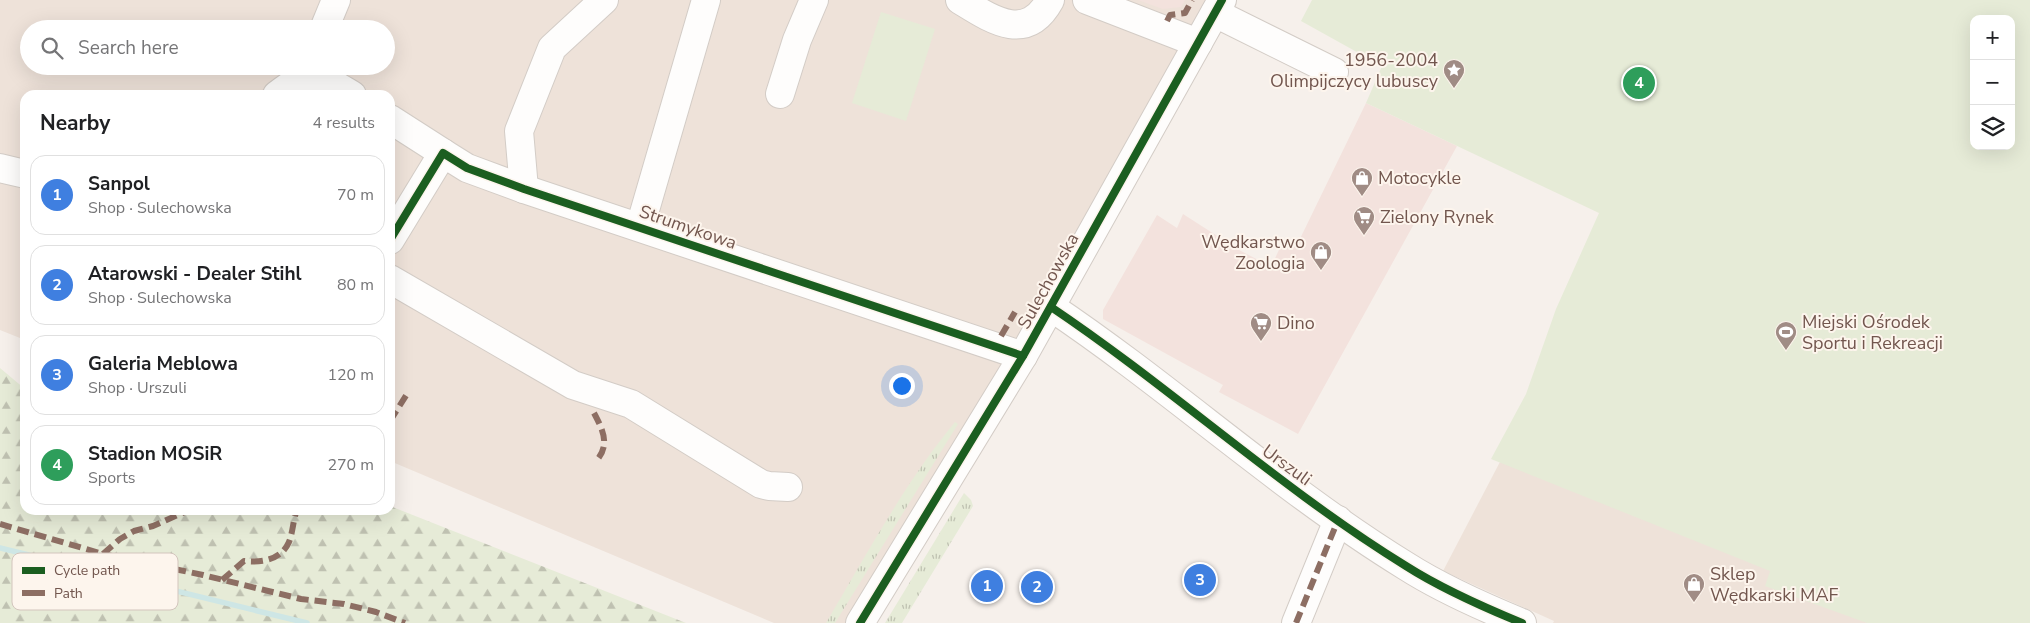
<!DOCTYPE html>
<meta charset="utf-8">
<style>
:root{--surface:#fff;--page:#f2f2f2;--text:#202124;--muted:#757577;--line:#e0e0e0;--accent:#a08c85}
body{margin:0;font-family:"Nunito Sans",sans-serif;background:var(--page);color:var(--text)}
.controls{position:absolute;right:15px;top:15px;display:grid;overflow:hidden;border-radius:10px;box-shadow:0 5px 20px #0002}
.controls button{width:45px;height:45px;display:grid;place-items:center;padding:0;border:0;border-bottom:1px solid var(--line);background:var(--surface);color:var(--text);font:25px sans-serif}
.you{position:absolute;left:901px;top:385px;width:18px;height:18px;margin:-12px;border:4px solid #fff;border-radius:50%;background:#1a73e8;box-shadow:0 0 0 8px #1a73e833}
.badge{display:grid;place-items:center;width:32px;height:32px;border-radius:50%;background:var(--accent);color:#fff;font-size:16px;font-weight:700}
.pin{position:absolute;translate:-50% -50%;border:2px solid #fff;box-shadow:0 1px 5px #0006}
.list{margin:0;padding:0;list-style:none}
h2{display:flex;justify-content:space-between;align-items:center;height:65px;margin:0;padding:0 20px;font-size:21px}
h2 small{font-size:16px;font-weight:400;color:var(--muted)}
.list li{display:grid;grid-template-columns:32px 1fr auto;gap:15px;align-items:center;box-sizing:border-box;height:80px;margin:0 10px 10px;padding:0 10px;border:1px solid var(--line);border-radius:15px}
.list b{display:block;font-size:19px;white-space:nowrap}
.list p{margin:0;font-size:16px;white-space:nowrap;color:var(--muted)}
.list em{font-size:16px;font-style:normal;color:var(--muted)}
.icon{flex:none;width:28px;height:28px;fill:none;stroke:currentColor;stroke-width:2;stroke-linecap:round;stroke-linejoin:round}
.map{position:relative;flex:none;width:2030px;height:623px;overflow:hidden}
.search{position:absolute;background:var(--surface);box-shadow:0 5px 20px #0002;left:20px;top:20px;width:375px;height:55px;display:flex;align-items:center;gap:12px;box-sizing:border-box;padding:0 18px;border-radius:28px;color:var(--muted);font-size:19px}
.panel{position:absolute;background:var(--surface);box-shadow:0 5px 20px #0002;left:20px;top:90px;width:375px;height:425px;border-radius:15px}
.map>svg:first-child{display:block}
.residential{fill:#eee2d9;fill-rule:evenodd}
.commercial{fill:#f3e2dd}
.grass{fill:url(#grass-tufts)}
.forest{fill:url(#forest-firs)}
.pitch{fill:#e6ebd7;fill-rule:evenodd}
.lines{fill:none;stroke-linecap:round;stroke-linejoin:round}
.stream{stroke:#cee6e5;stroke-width:5.5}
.minor-casing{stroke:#d3ccc6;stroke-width:30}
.minor{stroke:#fefdfc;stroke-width:28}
.quiet{stroke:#8d6e63;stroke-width:6;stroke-dasharray:12 6;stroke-linecap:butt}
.cycleway-casing{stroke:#fdf5ed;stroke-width:11}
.cycleway{stroke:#1b5e20;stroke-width:8}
.labels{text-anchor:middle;stroke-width:4;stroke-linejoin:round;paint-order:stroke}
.poi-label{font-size:18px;fill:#72564e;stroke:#fdf5ed;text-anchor:start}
.street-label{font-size:18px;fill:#72564e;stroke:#fdf5ed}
.key{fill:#fdf5ed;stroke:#d3c5bd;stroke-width:1}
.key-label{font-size:14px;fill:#72564e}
</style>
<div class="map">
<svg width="2030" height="623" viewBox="0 0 2030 623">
<defs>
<pattern id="grass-tufts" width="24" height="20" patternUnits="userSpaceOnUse" patternTransform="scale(1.25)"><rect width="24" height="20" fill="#e6ebd7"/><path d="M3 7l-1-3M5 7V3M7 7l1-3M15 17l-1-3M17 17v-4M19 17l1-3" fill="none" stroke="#bfc1b1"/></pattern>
<pattern id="forest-firs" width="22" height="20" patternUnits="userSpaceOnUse" patternTransform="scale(1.25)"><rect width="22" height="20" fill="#e6ebd7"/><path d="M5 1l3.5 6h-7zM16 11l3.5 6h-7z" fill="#bfc1b1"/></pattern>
</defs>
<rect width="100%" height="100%" fill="#f6f0eb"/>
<g class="residential">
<path d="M0 0H1219L861 623H774L390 461V95H25V340L0 330ZM29 29H386V66H29Z"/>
<polygon points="1502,458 1933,623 1553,623 1554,621 1443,571"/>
</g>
<g class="commercial">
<polygon points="1138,0 1185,0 1181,7 1163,9"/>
<polygon points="1366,103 1457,146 1298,434 1219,392 1223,385 1103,319 1103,310 1157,215 1177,228 1183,214 1239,250 1266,264 1272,265 1283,241 1296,247"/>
</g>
<g class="grass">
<path d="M955 422 958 424 835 623H826C865 557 906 481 955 422Z"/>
<polygon points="964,493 971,500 973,506 902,623 885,623"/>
</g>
<polygon class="forest" points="0,368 25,389 25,510 390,510 390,506 686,623 0,623"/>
<g class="pitch">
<path d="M1312 0H2030V623H1867L1765 586 1770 571 1491 459 1526 394 1556 309 1599 213 1366 103 1382 66 1301 21ZM1974 19H2011V146H1974Z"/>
<polygon points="881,12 935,29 906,121 852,103"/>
</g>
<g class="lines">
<polyline class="stream" points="0,548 307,623"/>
<g class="minor-casing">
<g id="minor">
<path d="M960 0C991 19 1026 44 1050 0"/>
<polyline points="1087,0 1198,43"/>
<polyline points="1215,13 1334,72"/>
<polyline points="324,29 336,0"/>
<polyline points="780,94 797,40 814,0"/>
<path d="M277 95C312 68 316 74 352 95"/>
<polyline points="390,119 443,153"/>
<polyline points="0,168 25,174"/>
<polyline points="524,189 519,131 552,48 604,0"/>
<polyline points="640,227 706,0"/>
<polyline points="390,240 443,153 467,168 524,189 1023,356"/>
<polyline points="390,279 573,385 631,404 761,484 769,486 788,487"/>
<path d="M1051 307C1173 389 1281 489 1406 566 1442 589 1483 607 1522 623"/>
<polyline points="860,623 1023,356 1222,0"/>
<polyline points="1296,623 1338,520"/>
</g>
</g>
<use href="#minor" class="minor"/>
<g class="quiet">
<polyline points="1167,21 1170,15 1185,13 1192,0"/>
<polyline points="1001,336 1015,312"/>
<path d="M594 413C603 430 611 446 595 462"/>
<polyline points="390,421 407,394"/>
<polyline points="0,524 103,554 203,575 301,599 344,604 376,612 405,623"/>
<polyline points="103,554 120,539 134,531 153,526 189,510"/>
<path d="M222 580 244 561C262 563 281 560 289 542 293 532 293 520 297 510"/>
<polyline points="1296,623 1338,520"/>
</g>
<g class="cycleway-casing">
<g id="cycleway">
<polyline points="390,240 443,153 467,168 524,189 1023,356"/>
<path d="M1051 307C1173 389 1281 489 1406 566 1442 589 1483 607 1522 623"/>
<polyline points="860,623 1023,356 1222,0"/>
</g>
</g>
<use href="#cycleway" class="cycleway"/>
</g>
<defs>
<g id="sight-pin" transform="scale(1.125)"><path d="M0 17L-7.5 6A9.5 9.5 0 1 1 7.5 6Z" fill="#a08c85" stroke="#fdf5ed"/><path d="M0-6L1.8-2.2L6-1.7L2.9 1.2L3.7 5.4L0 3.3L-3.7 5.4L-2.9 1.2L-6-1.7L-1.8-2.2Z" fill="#fff"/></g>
<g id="shop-pin" transform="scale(1.125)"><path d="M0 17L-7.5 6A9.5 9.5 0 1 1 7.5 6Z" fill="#a08c85" stroke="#fdf5ed"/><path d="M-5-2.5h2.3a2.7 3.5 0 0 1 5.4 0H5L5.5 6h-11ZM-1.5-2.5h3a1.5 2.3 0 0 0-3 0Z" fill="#fff"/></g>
<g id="supermarket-pin" transform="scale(1.125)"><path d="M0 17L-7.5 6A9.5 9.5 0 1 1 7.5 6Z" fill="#a08c85" stroke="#fdf5ed"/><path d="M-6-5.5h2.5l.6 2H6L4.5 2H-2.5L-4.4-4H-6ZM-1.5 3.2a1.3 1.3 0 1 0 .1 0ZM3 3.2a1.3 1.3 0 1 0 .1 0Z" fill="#fff"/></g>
<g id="stadium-pin" transform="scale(1.125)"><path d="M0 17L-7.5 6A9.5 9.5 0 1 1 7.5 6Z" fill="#a08c85" stroke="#fdf5ed"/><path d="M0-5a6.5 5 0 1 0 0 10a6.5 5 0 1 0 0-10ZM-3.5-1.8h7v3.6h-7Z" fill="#fff"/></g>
</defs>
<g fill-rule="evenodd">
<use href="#sight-pin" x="1454" y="70"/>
<use href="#shop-pin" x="1362" y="178"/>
<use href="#supermarket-pin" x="1364" y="217"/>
<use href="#shop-pin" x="1321" y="252"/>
<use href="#supermarket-pin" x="1261" y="323"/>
<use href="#stadium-pin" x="1786" y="332"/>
<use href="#shop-pin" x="1694" y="584"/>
</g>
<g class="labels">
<g class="poi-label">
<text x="1438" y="66" text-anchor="end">1956-2004<tspan x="1438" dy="21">Olimpijczycy lubuscy</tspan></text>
<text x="1378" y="184">Motocykle</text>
<text x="1380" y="223">Zielony Rynek</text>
<text x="1305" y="248" text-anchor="end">Wędkarstwo<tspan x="1305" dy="21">Zoologia</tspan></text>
<text x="1802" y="328">Miejski Ośrodek<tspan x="1802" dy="21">Sportu i Rekreacji</tspan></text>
<text x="1277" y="329">Dino</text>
<text x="1710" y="580">Sklep<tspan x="1710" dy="21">Wędkarski MAF</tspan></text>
</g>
<g class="street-label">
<text transform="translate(688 227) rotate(19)" y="6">Strumykowa</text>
<text transform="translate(1048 281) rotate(-61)" y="6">Sulechowska</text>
<text transform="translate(1287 465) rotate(36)" y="6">Urszuli</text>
</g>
</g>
<rect x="12" y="553" width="166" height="57" rx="8" class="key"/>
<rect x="22" y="567" width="23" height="7" fill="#1b5e20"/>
<rect x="22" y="590" width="23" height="6" fill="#8d6e63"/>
<g class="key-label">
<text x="54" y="575">Cycle path</text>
<text x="54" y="598">Path</text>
</g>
</svg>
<div class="controls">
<button>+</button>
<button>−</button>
<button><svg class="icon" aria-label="layers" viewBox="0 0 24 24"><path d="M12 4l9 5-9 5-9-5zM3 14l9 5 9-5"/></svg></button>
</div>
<div class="you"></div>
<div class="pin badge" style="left:987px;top:586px;background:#3f7fe0">1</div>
<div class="pin badge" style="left:1037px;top:587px;background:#3f7fe0">2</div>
<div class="pin badge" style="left:1200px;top:580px;background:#3f7fe0">3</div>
<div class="pin badge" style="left:1639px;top:83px;background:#2e9e5b">4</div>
<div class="search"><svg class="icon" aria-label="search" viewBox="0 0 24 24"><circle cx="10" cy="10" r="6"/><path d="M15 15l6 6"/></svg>Search here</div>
<section class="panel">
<h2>Nearby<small>4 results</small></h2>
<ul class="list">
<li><span class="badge" style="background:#3f7fe0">1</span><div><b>Sanpol</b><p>Shop · Sulechowska</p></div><em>70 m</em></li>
<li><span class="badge" style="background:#3f7fe0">2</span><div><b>Atarowski - Dealer Stihl</b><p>Shop · Sulechowska</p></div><em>80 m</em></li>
<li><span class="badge" style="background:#3f7fe0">3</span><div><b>Galeria Meblowa</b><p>Shop · Urszuli</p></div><em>120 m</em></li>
<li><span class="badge" style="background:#2e9e5b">4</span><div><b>Stadion MOSiR</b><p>Sports</p></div><em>270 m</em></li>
</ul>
</section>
</div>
